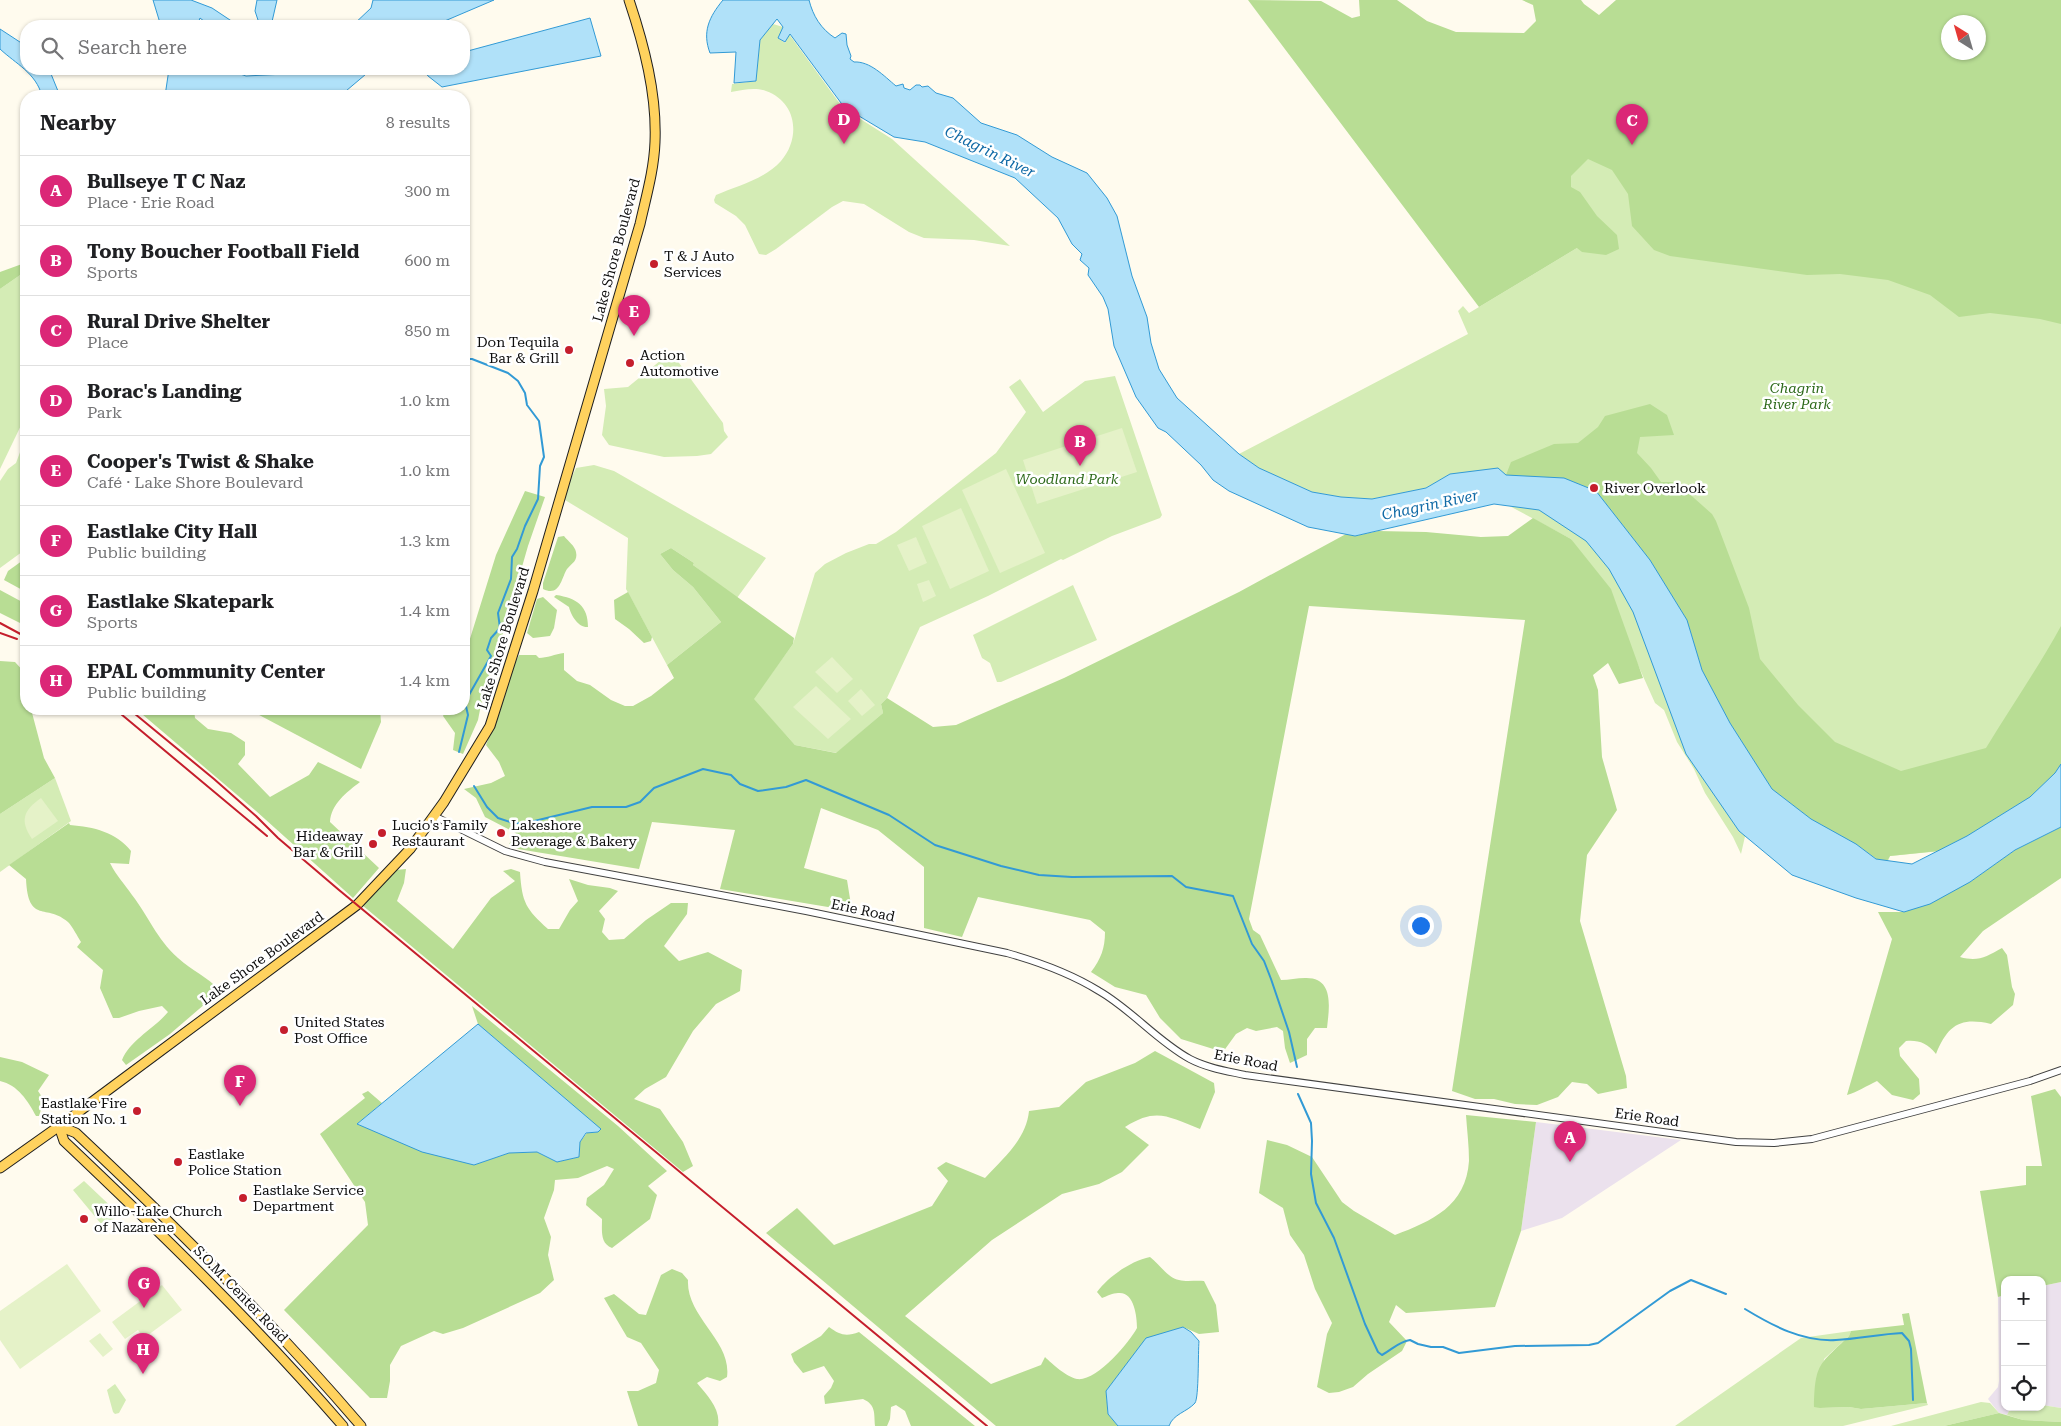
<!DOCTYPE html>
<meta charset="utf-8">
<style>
:root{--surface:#fff;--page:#f2f2f2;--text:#202124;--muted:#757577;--line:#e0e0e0;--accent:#db2777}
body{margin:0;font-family:"Roboto Serif",serif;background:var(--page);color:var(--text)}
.controls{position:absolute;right:15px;bottom:15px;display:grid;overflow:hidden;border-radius:10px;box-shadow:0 1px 4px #0004}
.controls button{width:45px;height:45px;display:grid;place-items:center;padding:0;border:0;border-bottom:1px solid var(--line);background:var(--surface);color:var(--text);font:25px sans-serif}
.compass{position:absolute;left:1941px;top:15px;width:45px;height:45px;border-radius:50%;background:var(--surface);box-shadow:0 1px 4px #0004;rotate:323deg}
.you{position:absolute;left:1420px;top:925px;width:18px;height:18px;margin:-12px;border:4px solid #fff;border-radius:50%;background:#1a73e8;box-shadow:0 0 0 8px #1a73e833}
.badge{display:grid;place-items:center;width:32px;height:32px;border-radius:50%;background:var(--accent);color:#fff;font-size:16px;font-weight:700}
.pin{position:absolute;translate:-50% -41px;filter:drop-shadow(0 1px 2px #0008)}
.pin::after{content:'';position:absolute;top:26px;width:18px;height:15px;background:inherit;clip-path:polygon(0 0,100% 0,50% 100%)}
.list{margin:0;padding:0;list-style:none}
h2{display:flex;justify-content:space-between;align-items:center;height:65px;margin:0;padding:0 20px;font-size:21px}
h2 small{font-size:16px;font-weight:400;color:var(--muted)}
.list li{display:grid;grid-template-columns:32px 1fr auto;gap:15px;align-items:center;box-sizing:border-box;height:70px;padding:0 20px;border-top:1px solid var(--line)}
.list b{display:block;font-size:19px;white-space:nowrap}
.list p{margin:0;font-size:16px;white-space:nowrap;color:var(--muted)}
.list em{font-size:16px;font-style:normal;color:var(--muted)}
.icon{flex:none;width:28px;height:28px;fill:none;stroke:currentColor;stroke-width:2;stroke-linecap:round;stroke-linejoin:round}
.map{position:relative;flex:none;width:2061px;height:1426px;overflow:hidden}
.search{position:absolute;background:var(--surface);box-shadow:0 1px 4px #0004;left:20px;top:20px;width:450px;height:55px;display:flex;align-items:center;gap:12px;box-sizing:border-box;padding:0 18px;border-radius:20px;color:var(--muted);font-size:19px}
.panel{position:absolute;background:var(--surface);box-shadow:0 1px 4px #0004;left:20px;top:90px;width:450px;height:625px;border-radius:20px}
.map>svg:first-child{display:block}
.industrial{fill:#ebe1ed}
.green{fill:#d4ecb5;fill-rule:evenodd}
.forest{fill:#b8dd94;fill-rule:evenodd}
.pitch{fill:#e5f2c8}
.water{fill:#b0e1f9;stroke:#329ad5}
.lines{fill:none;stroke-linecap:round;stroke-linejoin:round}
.stream{stroke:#329ad5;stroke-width:2}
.minor-casing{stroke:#414141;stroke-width:8}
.major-casing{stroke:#1f1f1f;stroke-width:11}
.minor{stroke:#fff;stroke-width:6}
.major{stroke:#ffd25e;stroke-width:9}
.rail{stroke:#c51e2c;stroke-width:2}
.poi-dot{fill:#c51e2c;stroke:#fff;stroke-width:2}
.labels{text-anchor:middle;stroke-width:5;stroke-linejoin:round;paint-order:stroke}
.street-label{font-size:14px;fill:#0e0e0e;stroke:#fff}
.poi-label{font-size:14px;fill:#0e0e0e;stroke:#fff;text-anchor:start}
.park-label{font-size:14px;font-style:italic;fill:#2d691a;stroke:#fff}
.water-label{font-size:15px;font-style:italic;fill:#106aa6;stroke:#fff}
</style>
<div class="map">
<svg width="2061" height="1426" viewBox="0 0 2061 1426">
<rect width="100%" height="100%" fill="#fffbee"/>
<g class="industrial">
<polygon points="1536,1122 1681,1140 1562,1218 1521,1231"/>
<polygon points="2061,1282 2061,1408 2042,1405 2042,1286"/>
<polygon points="2005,1295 2005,1407 2011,1407 2007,1415 1999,1413 1988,1399 1998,1387 1999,1381 1998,1297"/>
</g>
<g class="green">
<path d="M2061 0V807L1982 847 1890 856 1877 888 1749 819 1741 854 1733 837 1705 793 1694 769 1677 742 1664 710 1655 703 1638 665 1571 539 1450 474 1426 488 1372 499 1341 497 1312 492 1259 468 1239 454 1468 334 1458 311 1463 306 1469 313 1577 248 1477 111ZM1948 22H1978V52H1948Z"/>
<path d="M773 24 783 27 778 38 785 43 789 34 843 108 892 139 1010 246 974 240 924 238 909 232 864 204 843 201 832 207 776 249 766 255 759 254 745 225 736 216 715 203 714 200 716 195C737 186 765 179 781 161 801 138 797 102 766 91 755 87 743 90 731 92L732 84 756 81 760 40Z"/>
<polygon points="26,271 26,415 0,469 0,289"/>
<polygon points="671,352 723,423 724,431 728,437 711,454 697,456 664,457 609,445 602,435 606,406 604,389 628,387"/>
<polygon points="1115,376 1162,515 1160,518 1112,536 1063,560 1061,559 988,596 920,627 887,698 881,704 883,713 837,753 795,745 753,699 793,644 815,573 825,564 846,553 869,544 876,544 896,532 996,453 1026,412 1009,387 1020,379 1043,412 1085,381"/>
<polygon points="26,436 26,549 0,568 0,481 8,469 16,463"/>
<polygon points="594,465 614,471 766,558 737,598 693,565 694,563 671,548 660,554 673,570 693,587 721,622 667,665 626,589 628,538 565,500 570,481 576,468"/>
<polygon points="1073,585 1097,640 1001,682 997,682 990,663 982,658 973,635"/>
<polygon points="55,778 71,821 0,872 0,814"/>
<polygon points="84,1181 119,1214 106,1226 104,1224 102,1225 73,1190"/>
<polygon points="1851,1331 1849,1336 1824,1359 1820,1408 1849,1407 1861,1409 1927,1403 1928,1405 1843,1426 1675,1426 1801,1338"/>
<polygon points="115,1384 126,1400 119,1413 115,1414 113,1412 107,1390"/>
<polygon points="1981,1402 1990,1403 1999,1413 1944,1426 1891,1426"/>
<polygon points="2042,1405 2061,1408 2061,1422 2023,1420 2007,1415 2011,1407 2042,1407"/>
</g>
<g class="forest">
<path d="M1248 0 1321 1 1352 18 1360 16 1359 0H1397L1427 21 1456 32 1524 33 1536 21 1533 5 1522 0H1581L1584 4 1599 15 1616 0H2061V324L2040 319 1990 313 1959 317 1930 295 1888 280 1840 274 1807 275 1670 256 1654 250 1632 226 1628 194 1612 170 1588 159 1571 176V187L1580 192 1597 216 1617 235 1619 249 1606 255 1582 252 1577 248 1479 307ZM1948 22H1978V52H1948Z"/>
<polygon points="22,264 26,266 26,271 0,289 0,272"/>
<path d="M1650 404 1667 415 1674 435 1640 437 1637 453 1651 468 1661 482H1676L1712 514 1716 521 1749 608 1760 659 1798 705 1835 742 1901 771 1986 748C2011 707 2038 668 2061 626V764L2055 773 2030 797 1967 836 1938 851 1890 856 1887 861 1877 859 1856 844 1811 819 1772 789 1730 723 1702 670 1687 620 1650 560 1596 491 1506 475 1511 462 1554 444 1578 443 1598 427 1605 416Z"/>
<polygon points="525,491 545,497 528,546 494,664 485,684 478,720 463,754 453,750 455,733 443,716 446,709 464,709 464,658 496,555"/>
<path d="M1533 518 1571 539 1611 589 1643 678 1619 684 1608 663 1593 675 1598 690 1602 757 1617 810 1587 855 1580 921 1626 1076 1627 1088 1598 1094 1587 1084 1572 1082 1558 1097 1537 1105 1515 1104 1494 1099H1475L1452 1091 1525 620 1309 606 1249 919 1253 930 1260 935 1281 980C1289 980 1297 978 1305 978 1335 977 1329 1009 1327 1028H1315L1307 1039V1055L1290 1063 1285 1048 1283 1031 1277 1027 1256 1031 1247 1028 1236 1034 1223 1052 1181 1039 1160 1018 1146 995 1115 987 1091 972C1101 959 1105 948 1105 932L1090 920 978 897 962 937 924 928V867L878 830 821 808 804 868 847 880 852 911 720 889 735 830 652 822 639 869 518 849 509 844 516 833 485 817 476 798 464 789 491 783 505 776 499 762 486 745 504 699 512 669 519 655H536L539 658C547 658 555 654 564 653V670L577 681 590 685 611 700 625 706H633L651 696 674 678 667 665 721 622 693 587 673 570 660 554 671 548 694 563 693 565 794 638 793 644 754 699 795 745 836 753 883 713 881 704 887 698 933 727 956 725 1064 678 1239 592 1346 534 1355 536 1378 531 1426 532 1481 537 1508 536Z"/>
<path d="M564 536C568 541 575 546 576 552 578 561 572 563 567 569 561 579 560 597 543 589V583L558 537Z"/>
<polygon points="26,558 26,592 4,580 8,571"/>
<polygon points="0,590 26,604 26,626 0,613"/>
<polygon points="628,592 652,637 651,641 644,643 629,629 615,619 614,600"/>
<path d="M556 595C577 598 588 606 588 627 579 628 571 616 569 607L554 597Z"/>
<polygon points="543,597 557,610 554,628 550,636 533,638 527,633 537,599"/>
<polygon points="0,661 15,662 26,674 26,709 31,709 44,758 55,778 0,814"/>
<path d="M136 709H194L195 718 208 729 231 733 245 742V755L238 764 270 797 309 775 318 762 360 782C347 792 331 804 330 822L379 868 353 898 256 811Z"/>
<polygon points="248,709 380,709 381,722 361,769"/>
<path d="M69 823 70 825C94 827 116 832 131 851L129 864 110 863C117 877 124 883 132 895 149 917 156 938 178 958 192 971 207 976 220 991L170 1034 126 1065 122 1060C130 1040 154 1029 168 1012L162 1006 139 1011 119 1018H113L100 988 103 970 77 947 81 942C77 936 73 927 68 922 47 903 28 925 26 879L9 865Z"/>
<path d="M2061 827V878L1983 931 1960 957C1978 962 1986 957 2002 948L2007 955 2012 987 2015 994 2013 1005 1991 1024C1960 1017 1948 1025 1936 1054 1927 1043 1919 1040 1906 1041L1899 1048 1900 1056 1919 1079 1920 1094 1913 1100 1892 1095 1877 1081C1866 1086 1858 1092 1847 1095L1892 939 1878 912H1904L1970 882 2015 850Z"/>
<path d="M406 869 404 883 397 901 453 949 491 898 515 881 503 871 511 869 520 872C522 903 526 909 548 929H559L570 910 578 901 569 879 588 885 610 888 618 891 599 911 605 919 602 932 609 940 624 939 646 920 671 903H688L687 914 664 946 679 961 708 952 742 970 740 991 716 1004 693 1031 666 1077 645 1089 634 1099 660 1109 683 1142 693 1166 683 1172 362 905 396 870Z"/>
<path d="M472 1006 618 1126 667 1171 648 1186 657 1195 650 1219 612 1248C600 1243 602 1231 602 1219L586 1205 587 1198 604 1185 614 1169 607 1166 578 1178 555 1180 554 1190 544 1218 551 1237 548 1255 554 1280 540 1293 463 1328 443 1334 434 1331 401 1346 390 1365V1381L387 1398H370L284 1310 368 1225 365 1202 320 1134 365 1098 362 1094 368 1091 382 1103 357 1124 474 1165 509 1153 537 1152 557 1162 579 1157 580 1142 587 1133 598 1132 600 1129 478 1024Z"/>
<path d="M1155 1051 1214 1083 1215 1092 1200 1129C1168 1117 1157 1107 1125 1127L1149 1145 1122 1172 1099 1184 1062 1194 992 1240 905 1316 991 1384 1041 1365 1045 1357C1052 1364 1067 1377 1077 1379 1096 1382 1129 1343 1137 1328 1137 1316 1134 1291 1118 1293 1113 1293 1107 1296 1102 1298L1097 1292C1109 1276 1131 1261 1150 1257 1159 1264 1168 1278 1179 1280 1187 1282 1196 1280 1204 1281L1216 1305 1219 1332 1199 1334 1183 1327 1146 1339 1106 1391 1108 1414 1118 1426H996L766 1233 797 1208 834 1245 932 1206 948 1181 937 1168 946 1162 985 1178C1003 1158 1026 1140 1029 1111L1059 1107 1086 1082 1135 1063Z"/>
<path d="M0 1057 22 1062 49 1075 38 1091 44 1100 39 1116H36C28 1101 18 1085 0 1081Z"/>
<polygon points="2055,1089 2061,1097 2061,1282 2042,1286 2042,1280 2005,1280 2005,1295 1998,1297 1980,1191 2026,1185 2026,1166 2042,1166 2031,1096"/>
<path d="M1466 1115 1536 1122 1521 1231 1495 1307 1406 1313 1396 1305 1389 1322 1407 1341 1402 1351 1368 1374 1353 1387 1339 1392 1329 1393 1317 1387 1327 1334 1332 1323 1315 1289 1304 1255 1290 1235 1283 1208 1259 1193 1267 1140 1287 1145 1312 1157 1342 1202 1354 1211 1395 1235C1432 1221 1466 1206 1469 1161 1469 1146 1467 1130 1466 1115Z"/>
<path d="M672 1269 682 1273 688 1280C686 1317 732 1341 727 1377L720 1381 707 1377 697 1383C707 1395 721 1409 718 1426H638L627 1391H638L656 1383 659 1370 641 1343 627 1337 604 1298 614 1294 639 1314 646 1315 661 1275Z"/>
<path d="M1909 1313 1927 1403 1861 1409 1849 1407 1820 1408 1814 1407C1815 1363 1819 1365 1849 1336L1851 1331 1904 1325 1902 1314Z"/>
<path d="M829 1327C840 1335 846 1337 859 1332L975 1426H911L905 1411 896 1405 891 1407 890 1419 887 1426H875C874 1413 876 1405 863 1399L825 1404 824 1396 831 1388 834 1381 824 1366 803 1373 794 1362 791 1354 821 1336Z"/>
<polygon points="1999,1413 2023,1420 2061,1422 2061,1426 1944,1426"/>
</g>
<g class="pitch">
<polygon points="1122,428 1137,472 1037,504 1023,460"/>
<polygon points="1006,469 1045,553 1000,573 962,490"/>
<polygon points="961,508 989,571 950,589 922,526"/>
<polygon points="916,537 927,563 909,571 897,545"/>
<polygon points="929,580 936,596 923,602 917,584"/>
<polygon points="832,657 853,679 837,693 815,672"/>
<polygon points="816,686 851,719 828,739 793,707"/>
<polygon points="861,689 875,705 862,716 848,701"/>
<path d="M41 798 58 821 32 839C19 820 24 810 41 798Z"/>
<polygon points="67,1264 101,1311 20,1369 0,1340 0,1311"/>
<polygon points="162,1285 182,1310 144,1338 138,1330 125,1339 112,1322"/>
<polygon points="100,1333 113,1349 103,1357 89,1341"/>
</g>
<g class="water">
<polygon points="153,0 191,0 212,8 239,26 210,26 200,18 197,26 160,26 160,23"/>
<polygon points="257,0 277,0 271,26 259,23 255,11"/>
<polygon points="373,0 494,0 433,26 352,26 371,8"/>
<path d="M723 0H809C813 16 821 29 835 38L842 33 846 34 847 45 851 56 850 59 854 62C870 61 884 76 896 86L903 84 904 88 910 90 916 85H920L922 87 928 86 936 93 953 98 981 123 1017 135 1052 157 1087 173 1107 198 1117 216 1132 276 1147 317 1151 343 1159 369 1177 398 1239 454 1259 468 1312 492 1341 497 1372 499 1426 488 1450 474 1498 468 1506 475 1564 478 1596 491 1650 560 1687 620 1702 670 1730 723 1772 789 1811 819 1856 844 1876 859 1912 864 1967 836 2030 797 2055 773 2061 764V827L2015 850 1970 882 1930 904 1904 912 1856 898 1792 875 1739 831 1686 754 1633 612 1609 569 1586 541 1539 510 1494 504 1355 536 1308 527 1229 491 1213 480 1201 465 1166 432 1158 428 1136 397 1114 346 1108 309 1103 297 1088 275 1089 268 1080 260 1082 254 1072 244 1058 218 1015 178 925 142 894 137 844 107 790 34 785 42 778 38 783 27 777 19 760 40 756 81 734 83 736 52 710 53C702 32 709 17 723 0Z"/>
<polygon points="590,18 601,56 442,87 428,76 423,69 464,69 464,52"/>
<path d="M0 29 26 46V69H49L60 96H42C36 73 16 64 0 49Z"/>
<polygon points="169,69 226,69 246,76 285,74 291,69 372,69 340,96 165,96"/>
<polygon points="478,1024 601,1129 598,1132 586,1133 580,1142 579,1157 557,1162 537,1152 509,1153 474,1165 422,1152 357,1124"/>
<path d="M1183 1327 1191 1332 1199 1341C1198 1352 1199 1397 1195 1403 1187 1412 1173 1414 1169 1426H1118L1108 1414 1106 1391 1146 1338Z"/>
</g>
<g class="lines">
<g class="stream">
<polyline points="459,752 468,715 465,702 491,656 487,650 491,638 500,628 498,613 511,579 512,557 517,549 525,526 538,499 540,466 544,457 539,421 527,405 525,393 518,381 508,373 472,359 464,359"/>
<polyline points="474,786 487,807 498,818 513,823 526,823 592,807 626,807 640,802 654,788 703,769 731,775 740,784 758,791 786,787 806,780 889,815 935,845 1001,866 1039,875 1072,877 1172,876 1186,887 1233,896 1252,944 1264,961 1271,979 1289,1032 1297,1067"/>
<path d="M1298 1094 1311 1123 1312 1141 1311 1174 1316 1203 1334 1238 1365 1324 1378 1352 1382 1355C1393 1349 1398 1342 1410 1340L1418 1344 1431 1347H1443L1459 1353 1515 1346 1589 1345 1598 1343 1670 1291 1691 1280 1726 1294"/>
<path d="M1745 1309C1773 1326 1803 1342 1836 1340 1858 1339 1880 1334 1902 1333L1909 1341 1911 1349 1913 1400"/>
</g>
<g class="minor-casing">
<path id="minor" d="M434 816 505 851 545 862 806 911 1007 953C1039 962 1070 973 1099 991 1132 1010 1157 1041 1190 1059 1207 1068 1227 1071 1245 1075L1736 1142 1774 1143 1812 1139 2030 1081 2061 1070"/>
</g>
<g class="major-casing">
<g id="major">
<path d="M59 1126 76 1133C176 1227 272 1322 361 1426"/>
<path d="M59 1126 64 1141C161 1233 256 1325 343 1426"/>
<path d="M0 1168 65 1122 357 905 410 849 444 802 490 726 533 591 640 224C646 197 654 170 655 142 657 94 644 45 629 0"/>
</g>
</g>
<use href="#minor" class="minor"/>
<use href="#major" class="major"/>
<g class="rail">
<polyline points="0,623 26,637"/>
<polyline points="0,633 17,639"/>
<polyline points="115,709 267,836"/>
<polyline points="129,709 214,779 256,816 278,838 339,890 987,1426"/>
</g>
</g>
<g class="poi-dot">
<circle cx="654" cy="264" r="5"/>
<circle cx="569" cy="350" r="5"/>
<circle cx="630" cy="363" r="5"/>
<circle cx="1594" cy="488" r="5"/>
<circle cx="382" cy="833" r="5"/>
<circle cx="501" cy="833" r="5"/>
<circle cx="373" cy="844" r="5"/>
<circle cx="284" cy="1030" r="5"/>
<circle cx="137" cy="1111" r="5"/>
<circle cx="178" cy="1162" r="5"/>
<circle cx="243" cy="1198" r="5"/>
<circle cx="84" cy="1219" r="5"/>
</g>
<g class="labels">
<g class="street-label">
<text transform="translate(616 250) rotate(-75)" y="5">Lake Shore Boulevard</text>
<text transform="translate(503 638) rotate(-73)" y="5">Lake Shore Boulevard</text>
<text transform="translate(863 910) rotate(12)" y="5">Erie Road</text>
<text transform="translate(262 958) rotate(-36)" y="5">Lake Shore Boulevard</text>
<text transform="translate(1246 1060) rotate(11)" y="5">Erie Road</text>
<text transform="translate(1647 1117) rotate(8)" y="5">Erie Road</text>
<text transform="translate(241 1294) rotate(46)" y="5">S.O.M. Center Road</text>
</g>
<g class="poi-label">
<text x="664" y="261">T &amp; J Auto<tspan x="664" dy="16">Services</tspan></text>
<text x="559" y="347" text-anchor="end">Don Tequila<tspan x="559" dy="16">Bar &amp; Grill</tspan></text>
<text x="640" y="360">Action<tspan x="640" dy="16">Automotive</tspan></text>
<text x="1604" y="493">River Overlook</text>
<text x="392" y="830">Lucio's Family<tspan x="392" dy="16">Restaurant</tspan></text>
<text x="511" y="830">Lakeshore<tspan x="511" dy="16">Beverage &amp; Bakery</tspan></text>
<text x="363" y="841" text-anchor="end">Hideaway<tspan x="363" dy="16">Bar &amp; Grill</tspan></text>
<text x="294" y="1027">United States<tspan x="294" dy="16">Post Office</tspan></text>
<text x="127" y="1108" text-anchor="end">Eastlake Fire<tspan x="127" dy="16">Station No. 1</tspan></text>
<text x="188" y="1159">Eastlake<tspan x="188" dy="16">Police Station</tspan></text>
<text x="253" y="1195">Eastlake Service<tspan x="253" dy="16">Department</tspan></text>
<text x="94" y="1216">Willo-Lake Church<tspan x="94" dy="16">of Nazarene</tspan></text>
</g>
<g class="park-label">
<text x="1797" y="393">Chagrin<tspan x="1797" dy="16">River Park</tspan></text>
<text x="1067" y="484">Woodland Park</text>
</g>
<g class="water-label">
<text transform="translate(990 152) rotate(26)" y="5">Chagrin River</text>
<text transform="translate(1430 505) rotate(-12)" y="5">Chagrin River</text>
</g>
</g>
</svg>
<div class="controls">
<button>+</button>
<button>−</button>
<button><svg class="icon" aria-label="locate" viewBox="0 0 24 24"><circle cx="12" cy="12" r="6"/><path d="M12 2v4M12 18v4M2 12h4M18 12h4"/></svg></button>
</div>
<svg class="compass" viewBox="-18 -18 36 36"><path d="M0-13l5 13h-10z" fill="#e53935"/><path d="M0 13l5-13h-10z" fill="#757577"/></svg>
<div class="you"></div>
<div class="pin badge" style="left:1570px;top:1162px">A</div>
<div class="pin badge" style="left:1080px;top:466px">B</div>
<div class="pin badge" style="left:1632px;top:145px">C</div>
<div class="pin badge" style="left:844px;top:144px">D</div>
<div class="pin badge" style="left:634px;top:336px">E</div>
<div class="pin badge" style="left:240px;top:1106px">F</div>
<div class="pin badge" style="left:144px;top:1308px">G</div>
<div class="pin badge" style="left:143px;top:1374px">H</div>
<div class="search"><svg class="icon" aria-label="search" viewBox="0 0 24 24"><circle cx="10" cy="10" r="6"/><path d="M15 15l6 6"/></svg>Search here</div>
<section class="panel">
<h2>Nearby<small>8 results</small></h2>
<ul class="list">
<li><span class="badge">A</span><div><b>Bullseye T C Naz</b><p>Place · Erie Road</p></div><em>300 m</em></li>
<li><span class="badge">B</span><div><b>Tony Boucher Football Field</b><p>Sports</p></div><em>600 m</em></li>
<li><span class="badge">C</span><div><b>Rural Drive Shelter</b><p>Place</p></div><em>850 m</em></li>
<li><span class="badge">D</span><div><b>Borac's Landing</b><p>Park</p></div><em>1.0 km</em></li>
<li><span class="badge">E</span><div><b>Cooper's Twist &amp; Shake</b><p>Café · Lake Shore Boulevard</p></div><em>1.0 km</em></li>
<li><span class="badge">F</span><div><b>Eastlake City Hall</b><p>Public building</p></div><em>1.3 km</em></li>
<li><span class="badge">G</span><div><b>Eastlake Skatepark</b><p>Sports</p></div><em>1.4 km</em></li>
<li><span class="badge">H</span><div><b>EPAL Community Center</b><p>Public building</p></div><em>1.4 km</em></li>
</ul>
</section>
</div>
